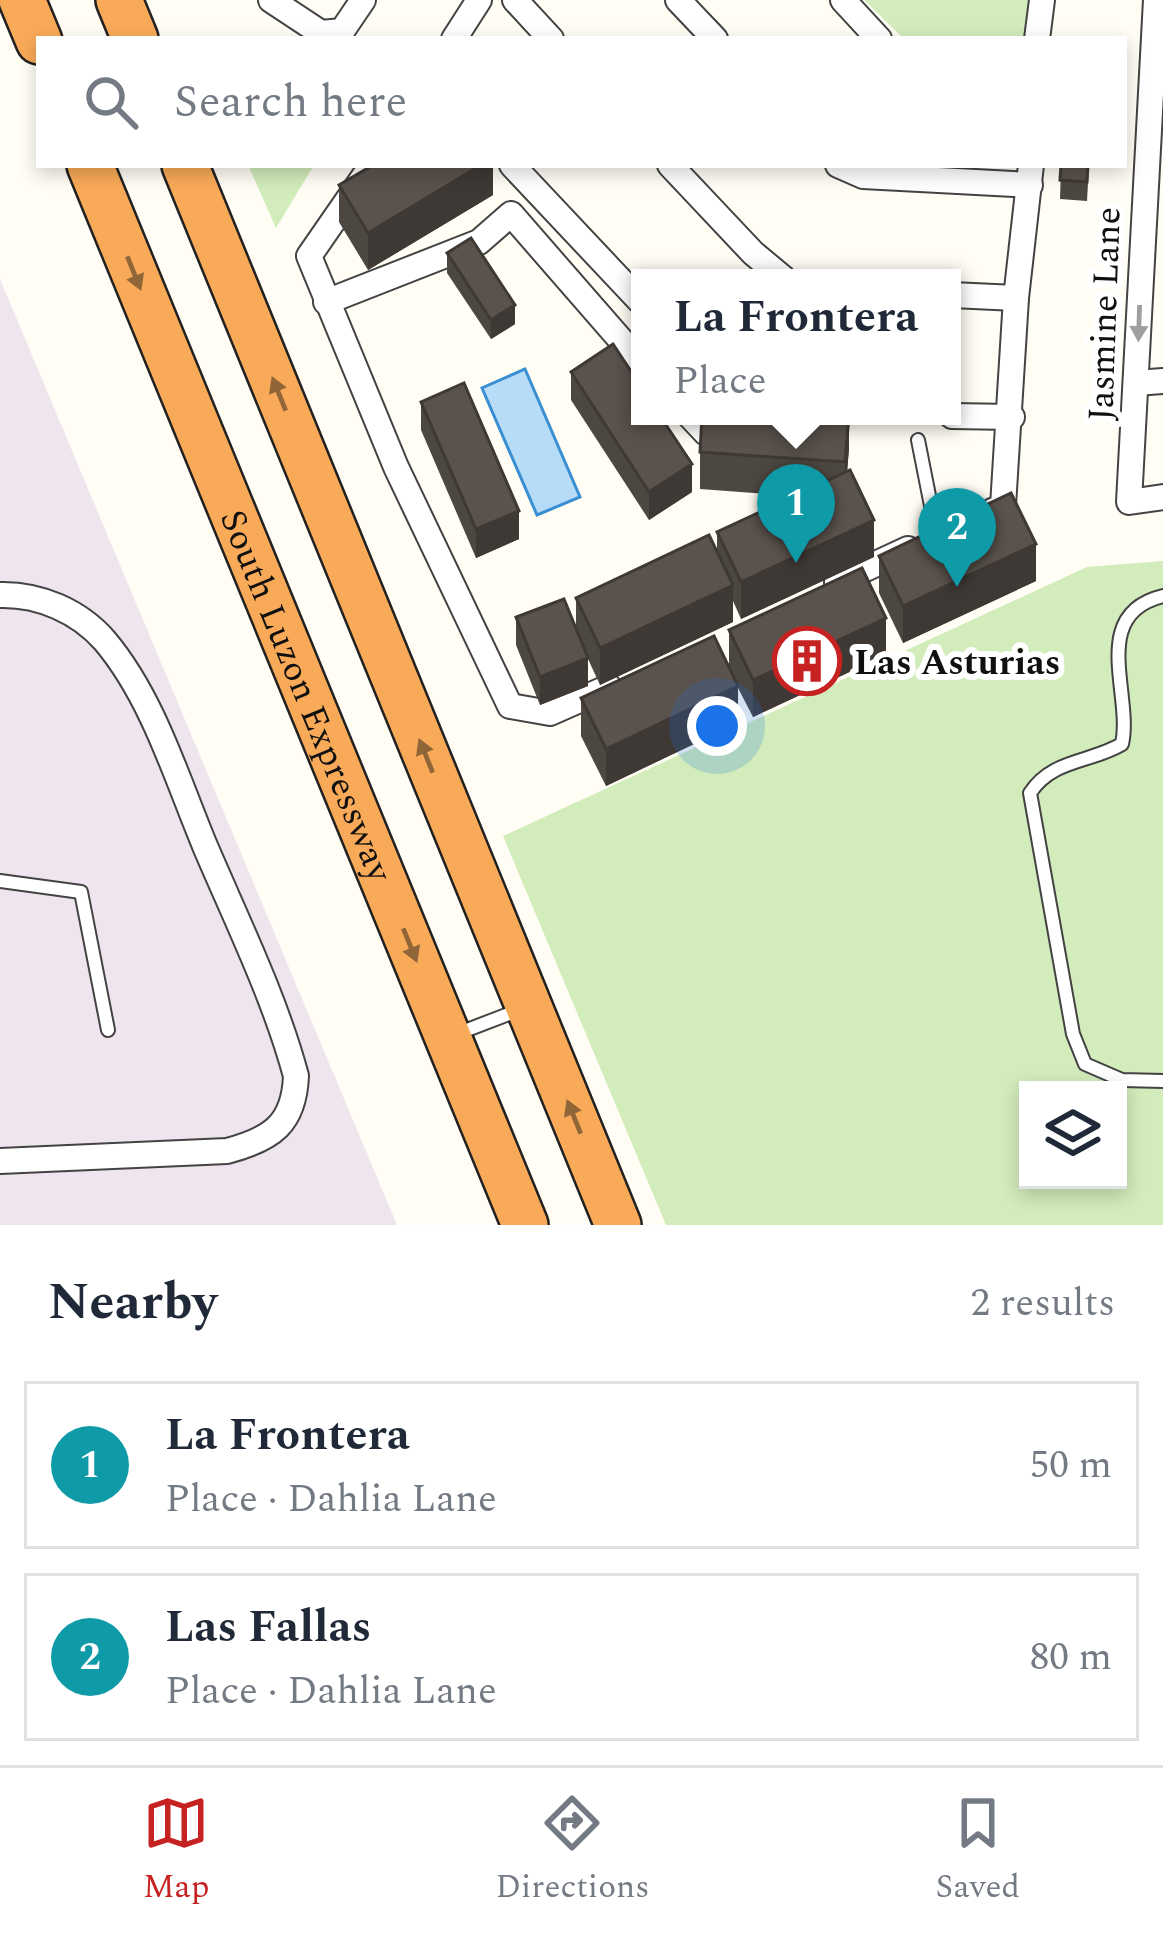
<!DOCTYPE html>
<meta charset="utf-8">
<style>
:root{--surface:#fff;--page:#f2f2f3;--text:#1f2937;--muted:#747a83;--line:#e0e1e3;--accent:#c72222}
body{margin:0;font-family:Spectral,serif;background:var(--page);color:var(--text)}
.controls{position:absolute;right:36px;bottom:36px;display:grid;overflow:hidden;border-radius:0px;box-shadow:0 6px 18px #0003}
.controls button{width:108px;height:108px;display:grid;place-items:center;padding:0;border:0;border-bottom:3px solid var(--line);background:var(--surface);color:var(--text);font:60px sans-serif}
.you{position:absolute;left:717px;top:726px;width:42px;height:42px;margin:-30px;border:9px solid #fff;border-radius:50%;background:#1a73e8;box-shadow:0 0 0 18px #1a73e833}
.badge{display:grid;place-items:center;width:78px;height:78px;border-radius:50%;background:var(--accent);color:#fff;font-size:39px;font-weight:700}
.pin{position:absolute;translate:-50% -99px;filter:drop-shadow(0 3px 6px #0008)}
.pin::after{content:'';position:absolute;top:63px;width:42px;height:36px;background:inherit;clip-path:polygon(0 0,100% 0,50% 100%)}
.popup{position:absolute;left:631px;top:269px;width:330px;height:156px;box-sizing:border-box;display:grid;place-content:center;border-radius:0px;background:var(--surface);filter:drop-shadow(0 3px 9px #0005);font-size:39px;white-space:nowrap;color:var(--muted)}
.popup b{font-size:45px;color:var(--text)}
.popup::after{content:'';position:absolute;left:50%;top:100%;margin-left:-24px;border:24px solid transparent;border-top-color:var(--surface)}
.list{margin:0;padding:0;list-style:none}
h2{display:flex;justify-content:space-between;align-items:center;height:156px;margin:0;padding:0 48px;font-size:51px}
h2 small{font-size:39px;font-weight:400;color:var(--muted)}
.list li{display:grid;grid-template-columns:78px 1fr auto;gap:36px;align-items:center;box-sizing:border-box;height:168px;margin:0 24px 24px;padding:0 24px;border:3px solid var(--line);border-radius:0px}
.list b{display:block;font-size:45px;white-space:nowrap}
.list p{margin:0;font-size:39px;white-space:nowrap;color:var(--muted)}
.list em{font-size:39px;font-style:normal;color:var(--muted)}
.icon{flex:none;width:66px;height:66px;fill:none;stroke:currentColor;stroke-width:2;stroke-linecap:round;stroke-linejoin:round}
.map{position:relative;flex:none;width:1163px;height:1225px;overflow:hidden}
.search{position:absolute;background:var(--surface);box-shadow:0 6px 18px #0003;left:36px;right:36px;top:36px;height:132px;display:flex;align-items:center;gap:30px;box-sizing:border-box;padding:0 42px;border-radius:0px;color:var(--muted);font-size:45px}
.sheet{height:540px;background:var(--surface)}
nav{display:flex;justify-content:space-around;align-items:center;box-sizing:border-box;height:168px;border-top:3px solid var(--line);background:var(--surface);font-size:33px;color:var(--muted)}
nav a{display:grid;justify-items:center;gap:6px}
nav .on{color:var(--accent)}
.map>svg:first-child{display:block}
.industrial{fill:#eee5ef}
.green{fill:#d2ecbb;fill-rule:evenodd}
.water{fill:#b6dcf8;stroke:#3a8ed2;stroke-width:3}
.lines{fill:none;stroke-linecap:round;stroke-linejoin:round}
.service-casing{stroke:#434343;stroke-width:16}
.minor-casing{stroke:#434343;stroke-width:28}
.motorway-casing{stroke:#212121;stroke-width:50}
.service{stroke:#fff;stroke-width:12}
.minor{stroke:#fff;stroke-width:24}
.motorway{stroke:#f9aa58;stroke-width:45}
.wall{fill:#4d4741}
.shaded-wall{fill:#3f3935}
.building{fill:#5a524c;stroke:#3f3935;stroke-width:3}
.oneway{fill:#906538}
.oneway2{fill:#9f9f9f}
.labels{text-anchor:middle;stroke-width:12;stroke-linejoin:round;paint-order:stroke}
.street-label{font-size:36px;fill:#101010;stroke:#fff}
.poi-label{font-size:36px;font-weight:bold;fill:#101010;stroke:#fff;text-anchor:start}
</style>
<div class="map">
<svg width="1163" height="1225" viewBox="0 0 1163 1225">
<rect width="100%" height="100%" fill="#fffdf4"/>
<polygon class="industrial" points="0,279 397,1225 0,1225"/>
<g class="green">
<polygon points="864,0 1033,0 1031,39 904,39"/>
<polygon points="248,165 314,165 276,228"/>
<path d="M1163 561V1225H666L503 836 1087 567ZM1028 1090H1118V1180H1028Z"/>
</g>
<polygon class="water" points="525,369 580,497 537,515 482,388"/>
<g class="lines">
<g class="service-casing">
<g id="service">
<polyline points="918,440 937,536"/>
<path d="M1163 596C1088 614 1133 695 1122 744 1090 763 1052 759 1030 793L1073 1034 1085 1064 1122 1080 1163 1081"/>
<polyline points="0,881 81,892 108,1030"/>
<polyline points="454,1035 519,1010"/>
</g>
</g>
<g class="minor-casing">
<g id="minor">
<polyline points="271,0 321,33 342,31 363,0"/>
<polyline points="515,0 551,39"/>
<polyline points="678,0 715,39"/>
<polyline points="843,0 879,39"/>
<polyline points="1156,0 1129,502 1163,497"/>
<polyline points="454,39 479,0"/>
<polyline points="1037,39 1042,0"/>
<polyline points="372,165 309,256 396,467 510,706 550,713 609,687"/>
<polyline points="512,165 640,301"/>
<polyline points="670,165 753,253 783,278"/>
<polyline points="838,165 863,176 1030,185"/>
<polyline points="952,295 1016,298"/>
<polyline points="326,302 479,242 511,214 640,362"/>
<polyline points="1136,383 1163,381"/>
<polyline points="690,416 706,433"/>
<polyline points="952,416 1012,417"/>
<polyline points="984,515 1003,506 1016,298 1031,165"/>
<polyline points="837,582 908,549"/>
<path d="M0 595C39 594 79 611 105 641 153 698 177 779 205 846 237 921 275 998 296 1076 294 1124 272 1139 227 1151L0 1161"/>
</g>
</g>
<g class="motorway-casing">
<g id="motorway">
<polyline points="22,0 39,41"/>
<polyline points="119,0 135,39"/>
<path id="s1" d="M90 165 525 1225"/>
<polyline points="185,165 618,1225"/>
</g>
</g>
<use href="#service" class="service"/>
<use href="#minor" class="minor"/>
<use href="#motorway" class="motorway"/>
</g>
<g class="wall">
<polygon points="493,165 493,195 368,270 339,222 339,185"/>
<polygon points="1061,165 1089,165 1087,201 1060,199"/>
<polygon points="447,253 515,324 491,339 447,273"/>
<polygon points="571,372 692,492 649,520 571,400"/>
<polygon points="421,402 519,539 476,558 421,430"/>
<polygon points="849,448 847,471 874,557 741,619 733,601 733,622 600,685 588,659 588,686 540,705 516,645 516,617 576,629 576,598 717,554 717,532 795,496 700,489 700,452"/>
<polygon points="879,556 1036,581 903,643 879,593"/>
<polygon points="729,630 886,655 753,717 738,688 738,723 606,786 581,736 581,698 729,666"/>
</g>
<g class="shaded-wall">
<polygon points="481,165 493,165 493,195 368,270 368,233"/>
<polygon points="515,305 515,324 491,339 491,320"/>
<polygon points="849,416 849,448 845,499 845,462"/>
<polygon points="692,464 692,492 649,520 649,492"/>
<polygon points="519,511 519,539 476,558 476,529"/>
<polygon points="874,520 874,557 741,619 741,582"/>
<polygon points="1036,544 1036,581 903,643 903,606"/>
<polygon points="733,585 733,622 600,685 600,648"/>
<polygon points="886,618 886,655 753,717 753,680"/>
<polygon points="588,658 588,686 540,705 540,677"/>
<polygon points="738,686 738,723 606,786 606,749"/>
</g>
<g class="building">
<polygon points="373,165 481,165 368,233 339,185"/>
<polygon points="1061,165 1088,165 1087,182 1060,180"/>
<polygon points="471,238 515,305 491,320 447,253"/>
<polygon points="613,344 640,385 640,416 660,416 692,464 649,492 571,372"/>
<polygon points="464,383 519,511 476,529 421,402"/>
<polygon points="702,416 849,416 845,462 700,452"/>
<polygon points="850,470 874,520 741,582 717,532"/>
<polygon points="1011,493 1036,544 903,606 879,556"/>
<polygon points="709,535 733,585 600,648 576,598"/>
<polygon points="862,568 886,618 753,680 729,630"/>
<polygon points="564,599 588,658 540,677 516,617"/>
<polygon points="714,636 738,686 606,749 581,698"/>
</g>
<defs><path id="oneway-solid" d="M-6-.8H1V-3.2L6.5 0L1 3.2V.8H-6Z" transform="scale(3)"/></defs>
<g class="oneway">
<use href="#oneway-solid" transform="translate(134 273) rotate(68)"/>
<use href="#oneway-solid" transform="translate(279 394) rotate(-112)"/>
<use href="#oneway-solid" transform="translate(426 756) rotate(-112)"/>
<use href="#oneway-solid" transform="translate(410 945) rotate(68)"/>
<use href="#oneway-solid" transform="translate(574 1117) rotate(-112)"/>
</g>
<use class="oneway2" href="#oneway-solid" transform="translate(1139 323) rotate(92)"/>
<defs>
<g id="building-ring" transform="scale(3.45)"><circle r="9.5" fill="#fff" stroke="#c72222" stroke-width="1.5"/><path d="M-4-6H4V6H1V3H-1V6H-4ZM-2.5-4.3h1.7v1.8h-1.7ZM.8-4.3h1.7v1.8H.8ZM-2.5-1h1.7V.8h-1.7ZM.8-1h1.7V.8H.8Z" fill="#c72222"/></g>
</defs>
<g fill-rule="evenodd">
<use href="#building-ring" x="807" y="661"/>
</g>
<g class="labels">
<g class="street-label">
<text transform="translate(1103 314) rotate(-88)" y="13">Jasmine Lane</text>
<text dy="13" stroke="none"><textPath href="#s1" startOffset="573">South Luzon Expressway</textPath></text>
</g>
<g class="poi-label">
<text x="854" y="674">Las Asturias</text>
</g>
</g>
</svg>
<div class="controls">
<button><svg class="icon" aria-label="layers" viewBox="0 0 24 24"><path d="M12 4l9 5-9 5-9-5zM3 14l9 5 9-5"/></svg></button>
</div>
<div class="you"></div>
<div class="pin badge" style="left:796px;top:563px;background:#0f9aa8">1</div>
<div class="popup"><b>La Frontera</b>Place</div>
<div class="pin badge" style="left:957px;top:587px;background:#0f9aa8">2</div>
<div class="search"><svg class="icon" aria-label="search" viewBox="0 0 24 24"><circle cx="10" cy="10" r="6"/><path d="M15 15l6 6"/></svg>Search here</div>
</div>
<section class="sheet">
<h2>Nearby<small>2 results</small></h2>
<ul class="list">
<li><span class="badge" style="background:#0f9aa8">1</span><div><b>La Frontera</b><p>Place · Dahlia Lane</p></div><em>50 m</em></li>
<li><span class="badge" style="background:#0f9aa8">2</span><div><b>Las Fallas</b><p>Place · Dahlia Lane</p></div><em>80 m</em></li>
</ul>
</section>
<nav>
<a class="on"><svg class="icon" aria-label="map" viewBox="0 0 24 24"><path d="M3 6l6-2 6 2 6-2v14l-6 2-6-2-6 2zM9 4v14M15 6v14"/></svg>Map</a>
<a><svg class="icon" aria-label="directions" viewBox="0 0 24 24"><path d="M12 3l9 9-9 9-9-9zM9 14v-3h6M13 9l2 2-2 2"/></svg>Directions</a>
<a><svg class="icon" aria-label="saved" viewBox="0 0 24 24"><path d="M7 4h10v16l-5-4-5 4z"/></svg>Saved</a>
</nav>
